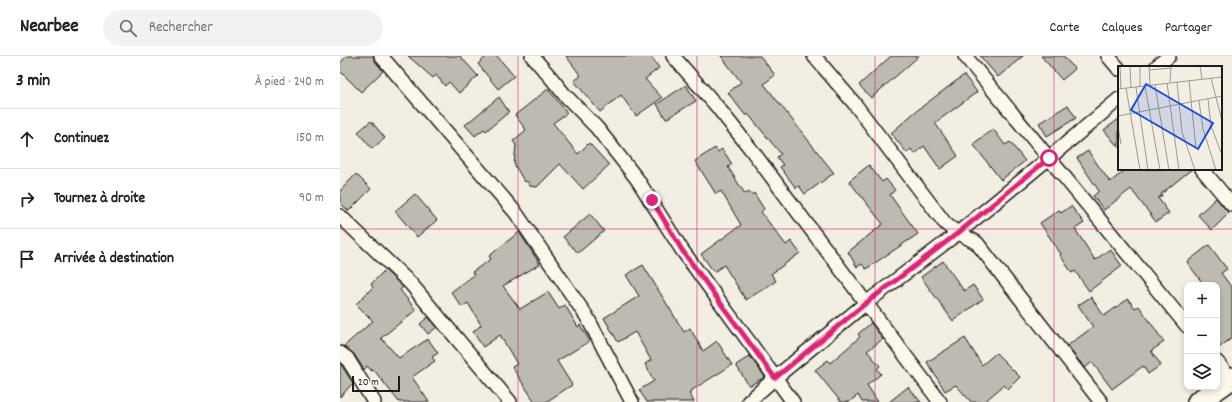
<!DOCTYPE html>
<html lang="fr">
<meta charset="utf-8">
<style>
:root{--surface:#fff;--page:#f2f2f2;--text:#202124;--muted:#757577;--line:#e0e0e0}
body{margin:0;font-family:Dekko,sans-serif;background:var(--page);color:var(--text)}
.controls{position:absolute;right:12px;bottom:12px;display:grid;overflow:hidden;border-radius:8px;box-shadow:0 2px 6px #0003}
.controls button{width:36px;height:36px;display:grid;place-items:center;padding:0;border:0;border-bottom:1px solid var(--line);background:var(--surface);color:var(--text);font:20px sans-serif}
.scale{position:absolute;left:12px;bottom:10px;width:48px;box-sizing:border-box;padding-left:4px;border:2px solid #1c1c1c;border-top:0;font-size:11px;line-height:14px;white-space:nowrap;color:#1c1c1c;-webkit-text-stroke:3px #fbf7ec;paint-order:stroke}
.stop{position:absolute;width:12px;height:12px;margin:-9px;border:3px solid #db2777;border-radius:50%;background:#fff}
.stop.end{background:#db2777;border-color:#fff;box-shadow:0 1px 4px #0008}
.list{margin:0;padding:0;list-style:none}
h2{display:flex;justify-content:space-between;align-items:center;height:52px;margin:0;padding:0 16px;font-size:17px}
h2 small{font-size:13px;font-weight:400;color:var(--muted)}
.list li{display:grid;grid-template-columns:26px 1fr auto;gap:12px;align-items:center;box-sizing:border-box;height:60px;padding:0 16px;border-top:1px solid var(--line)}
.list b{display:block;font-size:15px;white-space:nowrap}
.list em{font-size:13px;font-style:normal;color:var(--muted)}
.icon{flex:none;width:22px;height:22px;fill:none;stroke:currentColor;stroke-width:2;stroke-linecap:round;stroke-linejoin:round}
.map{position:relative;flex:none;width:892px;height:346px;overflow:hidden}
header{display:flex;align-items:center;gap:24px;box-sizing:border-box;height:56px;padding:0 20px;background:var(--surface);border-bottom:1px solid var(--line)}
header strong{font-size:19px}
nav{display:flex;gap:22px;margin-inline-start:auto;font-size:14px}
.search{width:280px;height:36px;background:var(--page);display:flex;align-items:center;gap:10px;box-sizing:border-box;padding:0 14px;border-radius:22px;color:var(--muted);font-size:15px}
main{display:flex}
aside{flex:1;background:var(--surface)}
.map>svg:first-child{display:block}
.building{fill:#bdbab1;stroke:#1c1c1c}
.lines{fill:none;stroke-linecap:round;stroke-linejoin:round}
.minor-casing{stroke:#1c1c1c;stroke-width:16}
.trunk-casing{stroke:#1c1c1c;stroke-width:24}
.minor{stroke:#fbf7ec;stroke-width:13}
.trunk{stroke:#fbf7ec;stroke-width:21}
.route{stroke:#db2777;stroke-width:5}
.grid{fill:none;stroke:#c2185b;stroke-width:1;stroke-opacity:0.55}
.inset-road{fill:none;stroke:#9c9a94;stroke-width:1}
.view{fill:#1d4ed8;fill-opacity:0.15;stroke:#1d4ed8;stroke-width:2}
.inset-edge{fill:none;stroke:#1c1c1c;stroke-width:2}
</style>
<header>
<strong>Nearbee</strong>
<div class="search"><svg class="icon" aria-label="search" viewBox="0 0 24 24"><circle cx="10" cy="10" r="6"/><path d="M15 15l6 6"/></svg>Rechercher</div>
<nav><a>Carte</a><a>Calques</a><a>Partager</a></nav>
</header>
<main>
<aside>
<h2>3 min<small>À pied · 240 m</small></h2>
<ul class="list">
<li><svg class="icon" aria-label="ahead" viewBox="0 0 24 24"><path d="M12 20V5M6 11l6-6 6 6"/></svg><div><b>Continuez</b></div><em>150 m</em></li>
<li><svg class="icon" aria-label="right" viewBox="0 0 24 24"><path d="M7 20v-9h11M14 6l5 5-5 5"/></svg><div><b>Tournez à droite</b></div><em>90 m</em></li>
<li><svg class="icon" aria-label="arrive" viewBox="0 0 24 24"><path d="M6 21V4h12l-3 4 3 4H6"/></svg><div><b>Arrivée à destination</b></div></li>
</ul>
</aside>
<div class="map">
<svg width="892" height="346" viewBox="0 0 892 346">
<rect width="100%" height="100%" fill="#f2eee4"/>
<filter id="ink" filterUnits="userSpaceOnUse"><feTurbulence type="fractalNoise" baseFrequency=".025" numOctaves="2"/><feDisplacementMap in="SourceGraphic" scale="8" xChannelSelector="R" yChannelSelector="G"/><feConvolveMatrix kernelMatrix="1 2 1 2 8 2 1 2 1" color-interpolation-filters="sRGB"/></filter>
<g filter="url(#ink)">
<g class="building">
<polygon points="7,0 33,0 35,5 43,15 21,36 0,15 0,7"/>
<polygon points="68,0 120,0 138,20 119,37 109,26 105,30 96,19 93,22"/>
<polygon points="147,0 157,0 174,20 158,33 138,8"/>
<polygon points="226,0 311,0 319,12 305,23 322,42 296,60 281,39 260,56 234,25 241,20"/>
<polygon points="381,0 420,0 435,19 424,28 494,117 465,138 459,130 456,132 440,111 443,109 437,101 441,98 408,58 406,60 388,37 401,26"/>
<polygon points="551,0 579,0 531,42 519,29"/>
<polygon points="640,0 683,0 658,21"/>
<polygon points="701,0 723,0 735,13 722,24"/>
<polygon points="624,19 637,36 595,67 618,100 600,113 584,90 575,98 571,93 567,97 551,77 575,56"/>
<polygon points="346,29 356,45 326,63 317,48"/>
<polygon points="208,33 227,57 213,67 238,98 249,87 269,109 243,133 220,108 197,131 190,130 188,126 184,125 174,108 176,89 173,85 186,74 175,59"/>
<polygon points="159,41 169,56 146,75 144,73 135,80 125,69"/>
<polygon points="728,49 736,62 707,80 699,67"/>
<polygon points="779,63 779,92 764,74"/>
<polygon points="31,65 45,82 32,93 18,76"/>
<polygon points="653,73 665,89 670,86 685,105 661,124 633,88"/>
<polygon points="375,92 378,96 382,93 392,108 388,111 405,138 410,136 412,139 414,137 424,153 421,156 446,189 451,185 460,197 431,218 436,225 406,244 384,209 374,216 361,198 401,169 381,135 376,138 355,105"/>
<polygon points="748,95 770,126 787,113 852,113 821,138 822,140 818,142 829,157 816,166 791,133 764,154 753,140 759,135 737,102"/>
<polygon points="529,109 542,126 546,123 555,134 550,139 578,178 526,213 522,208 517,211 508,196 543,168 509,125"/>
<polygon points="16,118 31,133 9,155 0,147 0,135"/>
<polygon points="75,138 97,164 77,181 55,155"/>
<polygon points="876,142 886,154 889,157 872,174 858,159"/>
<polygon points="731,150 744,167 735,173 755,204 770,193 782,210 749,235 735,215 732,217 720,199 721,198 700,167 719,154 721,157"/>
<polygon points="250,158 264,175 238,197 223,181"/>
<polygon points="179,176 200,208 163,230 180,253 208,236 219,253 225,249 238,271 240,269 250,285 217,305 232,329 206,346 195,346 172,311 177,308 160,279 143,291 133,276 141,269 128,247 122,251 111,236 134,219 132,216 151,203 149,200"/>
<polygon points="869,189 887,213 881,217 892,232 892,282 877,293 877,229 864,229 847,206"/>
<polygon points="603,205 624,235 633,229 643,243 613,265 581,221"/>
<polygon points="303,209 344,276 350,272 363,295 377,285 392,309 352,334 352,335 349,337 354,346 307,346 299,334 314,325 305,308 311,304 295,276 278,286 264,262 299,240 286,219"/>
<polygon points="45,214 63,231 60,234 76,254 41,282 59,302 88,283 98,297 92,301 95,305 72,321 89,346 59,346 34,314 32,315 27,310 24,314 14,298 4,290 33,265 16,248 33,231 31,228"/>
<polygon points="751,241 764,260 788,243 795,252 799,250 824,286 811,295 821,309 808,318 803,310 772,333 752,306 745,312 727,290 753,271 738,249"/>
<polygon points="88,261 97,271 88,278 80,268"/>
<polygon points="531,267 543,283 527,295 540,310 537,313 541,318 527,329 538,346 522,346 518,339 509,346 501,346 475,314 488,304 490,307 520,281 518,278"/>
<polygon points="625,282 642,309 656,297 680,321 668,333 664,329 644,346 631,346 616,329 605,335 587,306"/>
<polygon points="410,300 425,321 409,330 396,309"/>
<polygon points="0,307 13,327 0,341"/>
<polygon points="568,331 581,346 549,346"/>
</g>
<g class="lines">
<g class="minor-casing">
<g id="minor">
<polyline points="41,0 176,157 247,261 292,346"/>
<polyline points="192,0 212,23 224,38 257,72 297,123 342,194 453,346"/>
<polyline points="333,0 375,48 410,92 600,346"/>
<path d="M474 0 514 47 604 166C613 176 626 180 637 187L761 346"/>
<polyline points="625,0 847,270"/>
<polyline points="768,0 779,13"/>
<polyline points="816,11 829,0"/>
<polyline points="862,113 892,149"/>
<polyline points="0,160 71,228 170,346"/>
<polyline points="0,297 7,302 34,346"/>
<polyline points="877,306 891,323"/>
<polyline points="408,346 435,322 526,247 618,177 709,102 779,43"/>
</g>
</g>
<g class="trunk-casing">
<polyline id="trunk" points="858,346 892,322"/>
</g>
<use href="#minor" class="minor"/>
<use href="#trunk" class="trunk"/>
</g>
</g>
<g class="lines" filter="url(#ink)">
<polyline class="route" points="312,144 342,194 435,322 526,247 618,177 709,102"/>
</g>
<path class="grid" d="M178 0V346M357 0V346M535 0V346M714 0V346M0 173H892"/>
<g transform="translate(778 10)">
<rect width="104" height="104" fill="#f2eee4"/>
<path class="inset-road" d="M2 0 3 23M12 0 13 22M22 0V20M31 0 32 19M82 0 84 13M31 4 53 2M93 12 104 55M71 15 78 82M52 16 53 0M59 16 64 66 77 104M49 17 61 104M37 19 51 104M27 20 42 104M18 21 30 104M8 22 22 104M0 23 104 11M90 33 93 60 104 89M81 35 85 63 98 104M0 50 104 30M0 61 3 78"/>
<path class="view" d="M28 18 95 57 80 83 13 44Z"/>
<rect width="104" height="104" class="inset-edge"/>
</g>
</svg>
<div class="controls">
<button>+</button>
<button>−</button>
<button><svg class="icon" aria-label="layers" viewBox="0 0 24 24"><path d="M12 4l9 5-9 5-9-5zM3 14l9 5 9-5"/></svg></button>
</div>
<div class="scale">20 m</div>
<div class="stop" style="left:709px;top:102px"></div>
<div class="stop end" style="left:312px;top:144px"></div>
</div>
</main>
